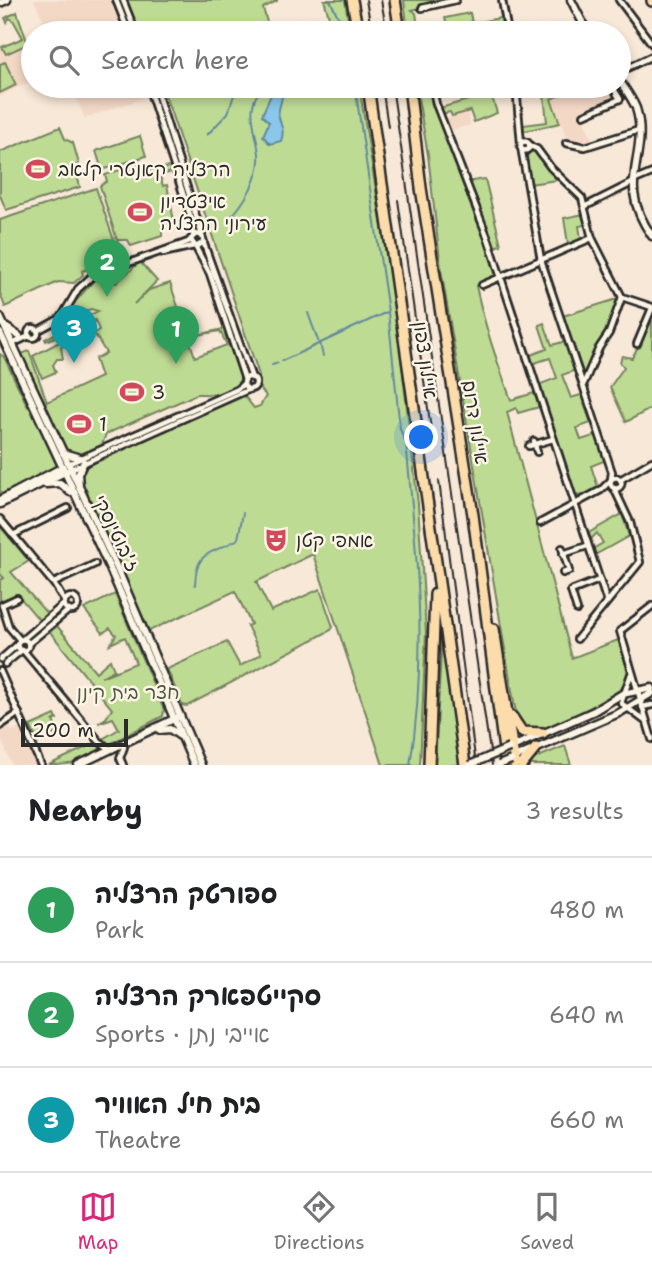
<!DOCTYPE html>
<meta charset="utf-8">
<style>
:root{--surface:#fff;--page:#f2f2f2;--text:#202124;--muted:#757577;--line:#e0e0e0;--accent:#db2777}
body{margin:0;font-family:"Shantell Sans","Playpen Sans Hebrew",sans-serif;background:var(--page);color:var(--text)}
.scale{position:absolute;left:21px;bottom:18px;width:107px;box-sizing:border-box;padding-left:7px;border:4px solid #2b2b2b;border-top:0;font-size:19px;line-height:24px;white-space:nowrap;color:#2b2b2b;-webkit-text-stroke:5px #fcf5e5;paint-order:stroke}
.you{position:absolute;left:422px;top:438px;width:24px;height:24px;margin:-18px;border:5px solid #fff;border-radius:50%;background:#1a73e8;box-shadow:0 0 0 10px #1a73e833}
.badge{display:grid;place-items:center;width:46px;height:46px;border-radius:50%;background:var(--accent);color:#fff;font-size:23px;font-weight:700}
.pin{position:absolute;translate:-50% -58px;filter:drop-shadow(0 2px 4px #0008)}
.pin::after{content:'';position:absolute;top:37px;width:24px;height:21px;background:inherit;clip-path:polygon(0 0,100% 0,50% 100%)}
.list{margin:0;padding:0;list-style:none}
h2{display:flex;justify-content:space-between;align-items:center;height:91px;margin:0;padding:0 28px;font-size:30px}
h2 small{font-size:23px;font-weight:400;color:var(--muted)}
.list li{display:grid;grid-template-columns:46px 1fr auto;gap:21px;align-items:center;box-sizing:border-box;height:105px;padding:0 28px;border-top:2px solid var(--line)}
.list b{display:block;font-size:26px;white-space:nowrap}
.list p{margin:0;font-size:23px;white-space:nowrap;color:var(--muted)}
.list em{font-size:23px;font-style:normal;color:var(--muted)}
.icon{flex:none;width:38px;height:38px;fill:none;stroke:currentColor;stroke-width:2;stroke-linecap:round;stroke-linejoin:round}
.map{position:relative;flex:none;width:652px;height:765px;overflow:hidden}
.search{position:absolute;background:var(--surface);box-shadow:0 4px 10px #0003;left:21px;right:21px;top:21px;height:77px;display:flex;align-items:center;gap:18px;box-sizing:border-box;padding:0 24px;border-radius:38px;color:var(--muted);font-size:26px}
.sheet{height:406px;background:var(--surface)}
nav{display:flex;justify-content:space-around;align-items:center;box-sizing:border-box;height:98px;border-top:2px solid var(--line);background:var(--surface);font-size:19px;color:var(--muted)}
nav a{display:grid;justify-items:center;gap:4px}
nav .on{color:var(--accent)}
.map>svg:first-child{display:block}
.built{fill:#f4d8c6}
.green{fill:#bedb94;stroke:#748360;stroke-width:2}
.water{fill:#8ac7ea;stroke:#64899e;stroke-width:2}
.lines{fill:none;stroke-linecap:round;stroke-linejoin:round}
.stream{stroke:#64899e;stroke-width:2}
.street-casing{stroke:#2b2b2b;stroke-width:10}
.secondary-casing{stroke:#2b2b2b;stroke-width:11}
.highway-casing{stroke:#2b2b2b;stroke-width:14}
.street{stroke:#fcf5e5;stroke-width:4.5}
.secondary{stroke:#fcf5e5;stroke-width:6}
.highway{stroke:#fddcac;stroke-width:9}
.rail{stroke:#2b2b2b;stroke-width:2}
.secondary-bridge-casing{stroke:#2b2b2b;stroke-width:11;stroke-linecap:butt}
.secondary-bridge{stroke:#fcf5e5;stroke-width:6}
.labels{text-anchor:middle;stroke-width:5;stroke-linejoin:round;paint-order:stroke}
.poi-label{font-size:19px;fill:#2b2b2b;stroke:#fcf5e5;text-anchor:start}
.street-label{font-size:19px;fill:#2b2b2b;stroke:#fcf5e5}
.park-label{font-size:19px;fill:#505745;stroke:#fcf5e5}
</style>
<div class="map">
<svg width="652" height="765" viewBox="0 0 652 765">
<rect width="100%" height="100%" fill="#f8e8d7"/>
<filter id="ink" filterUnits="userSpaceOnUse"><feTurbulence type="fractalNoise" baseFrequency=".0143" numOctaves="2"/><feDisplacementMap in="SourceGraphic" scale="14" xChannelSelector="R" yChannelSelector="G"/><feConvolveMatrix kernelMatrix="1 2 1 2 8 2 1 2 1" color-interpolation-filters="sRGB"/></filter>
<g filter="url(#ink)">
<g class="built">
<polygon points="34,0 114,0 127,33 49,33"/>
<polygon points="0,42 6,54 28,44 33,60 33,80 0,96"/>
<polygon points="71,86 146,86 149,96 85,118"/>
<polygon points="580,86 609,86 618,98 581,114 594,143 584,145 568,139 550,99"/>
<polygon points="467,112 471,125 448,131 445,118"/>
<polygon points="10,727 12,731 20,728 36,765 12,765 0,737 0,732"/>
</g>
<g class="green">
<polygon points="126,0 277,0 277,1 263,8 270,33 139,33"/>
<polygon points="324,0 345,0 350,33 316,33 330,20"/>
<polygon points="404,0 437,0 438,3 412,10 416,13 419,33 408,33"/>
<polygon points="17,12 28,44 6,54 2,47 23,38 13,20 9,18 7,22 5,18"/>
<polygon points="470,13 472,23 501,18 503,33 471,33 470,27 448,30 445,18"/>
<polygon points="5,62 16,85 0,93 0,64"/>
<polygon points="162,86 359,86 396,314 418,504 426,633 420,765 383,765 313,554 256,582 271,611 320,589 333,627 331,630 187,706 182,705 167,669 227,642 240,666 261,654 247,626 251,624 235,591 149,631 82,481 81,473 87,463 242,393 254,408 260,406 266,396 259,387 259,375"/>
<path d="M416 86H429L470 204 487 242 496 277 476 286C485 328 497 361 511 400L534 393 539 407 518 413 516 408 507 412 572 658 618 640 629 673 620 692 543 732 535 733 519 725 514 703 441 269 428 155Z"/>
<polygon points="470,86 506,86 490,91 497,113 474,122 470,111 452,116 450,112 442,114 440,108 472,99"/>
<polygon points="543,86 562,86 566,92 551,99 560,123 524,131 523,125 547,122"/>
<polygon points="60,127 65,139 73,143 79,164 75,166 80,187 6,210 0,195 0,152"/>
<polygon points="140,136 146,156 102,170 96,151"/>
<polygon points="530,151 537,151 557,180 529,184 527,157"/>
<polygon points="140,163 145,171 170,167 171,172 160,176 163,186 167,185 174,221 162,225 162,236 131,246 128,240 117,240 100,186 107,181 105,175"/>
<polygon points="485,179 501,245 493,247 465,182"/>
<polygon points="96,188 120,258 82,271 83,275 74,283 58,282 5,307 0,293 0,220"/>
<polygon points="584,214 585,225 579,226 581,239 568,244 564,218"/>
<path d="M140 262 157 281 134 304 149 290 170 283 195 357 227 345 220 331 198 335 223 329 241 378C231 397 213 394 197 394L106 434 101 447 77 456 64 452 19 355 29 351 47 402 101 377 95 359 106 353 94 333 99 330 95 320 46 341 45 339 98 311 91 309 76 316 70 308 94 280 127 266 113 281 116 283Z"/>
<polygon points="620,298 585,378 563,316"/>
<polygon points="652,320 652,408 626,422 610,387 624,367 620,362 622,356 632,358"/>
<polygon points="544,323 552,345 566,341 576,370 562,375 571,398 584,394 588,402 584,404 591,423 577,428 581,440 597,435 606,460 591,466 598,487 582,496 575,495 538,385 557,378 550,358 531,364 528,356 547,349 539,325"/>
<polygon points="65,339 67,344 61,347 63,359 57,359 53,365 56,372 42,378 33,356"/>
<polygon points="0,354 4,357 28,407 31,406 56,463 56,467 0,495"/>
<polygon points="622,514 629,536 593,556 591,550 603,543 597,533 592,538 591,546 587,534"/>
<polygon points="0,526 29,561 11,572 48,615 40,621 17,594 0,601 0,580 4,578 0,574"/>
<polygon points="115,594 164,710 163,716 106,746 101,740 119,729 113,718 98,723 106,718 112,709 50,632 57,626 96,672 110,660 114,670 101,677 136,663 125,637 110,644 116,635 110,628 103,633 84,609"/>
<polygon points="442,632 459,764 458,765 435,765"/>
<polygon points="55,715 57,719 53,721 58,732 50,736 48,733 41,734 38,742 30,726"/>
<path d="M97 742 100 749C87 764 67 765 49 765Z"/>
<polygon points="565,746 571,765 528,765 533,759"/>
</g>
<path class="water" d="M280 88C286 99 276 108 279 117 281 128 285 129 281 141L270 144 263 136 269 122 262 115 273 90Z"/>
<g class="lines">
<g class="stream">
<polyline points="330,0 346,33"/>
<polyline points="323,33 337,19"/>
<path d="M355 86 388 312 400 429 406 443C417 552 428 657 410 765"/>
<polyline points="207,135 228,113 237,86"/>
<path d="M229 219C244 204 261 176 259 154 257 131 242 104 265 86"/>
<polyline points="308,313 320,346"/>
<polyline points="321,348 323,356"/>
<polyline points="282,361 387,312"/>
<polyline points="272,365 278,363"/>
<path d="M195 585C196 548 212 555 238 539L243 513"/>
</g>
<g class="street-casing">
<g id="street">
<polyline points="116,0 129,33"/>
<polyline points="123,0 136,33"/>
<polyline points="502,0 508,33"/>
<polyline points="619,0 652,44"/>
<polyline points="422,8 456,0"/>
<polyline points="619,72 652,56"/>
<polyline points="148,86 190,215 193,235"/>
<polyline points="155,86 202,235"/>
<polyline points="436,86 434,94 436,104 489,241 607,602"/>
<polyline points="516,86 521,144"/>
<polyline points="584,115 620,99 612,86"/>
<circle cx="525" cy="146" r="4.5"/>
<polyline points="566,143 585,147 639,130"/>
<polyline points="530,146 537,149 551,168 582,198 592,238 622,297 609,333 599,348 584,383"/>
<polyline points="521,147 541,260 612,472 611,479"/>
<polyline points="633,181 652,173"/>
<polyline points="586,206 632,183"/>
<polyline points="204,244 252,378"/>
<polyline points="196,248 210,274 245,380"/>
<polyline points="163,253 194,246"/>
<polyline points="482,285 592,238"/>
<polyline points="622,297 652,307"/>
<circle cx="33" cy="333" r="5"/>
<polyline points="37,331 61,318 78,289 92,276 188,242 196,234 202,236 204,242 196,247 191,240"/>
<polyline points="12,344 29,336"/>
<polyline points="637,344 652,308"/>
<circle cx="250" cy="383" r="6"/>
<polyline points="534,441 537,452"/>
<polyline points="529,446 553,439"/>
<polyline points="68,464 238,389 244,383"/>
<polyline points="71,469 250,389"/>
<circle cx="616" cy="483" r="5.5"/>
<polyline points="620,480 652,461"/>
<polyline points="0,519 54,584 65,602"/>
<polyline points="540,523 601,490 610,481"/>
<polyline points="13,535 68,508"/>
<polyline points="562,548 569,571 563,573"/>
<polyline points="563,554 587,546"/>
<polyline points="54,583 95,564"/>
<circle cx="71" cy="604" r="7"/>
<polyline points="2,605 9,627 20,640"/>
<polyline points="2,605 17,598"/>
<polyline points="652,606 620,631 652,739"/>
<polyline points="577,610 571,591 599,580"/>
<polyline points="23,639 64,604"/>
<polyline points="577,639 640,562 630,522 614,488"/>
<circle cx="23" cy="645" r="5.5"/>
<polyline points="28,644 69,610"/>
<polyline points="23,650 99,741 110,749"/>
<polyline points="1,659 17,645"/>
<polyline points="5,664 22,650"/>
<polyline points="0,671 41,765"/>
<polyline points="631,674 621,703 645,721"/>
<polyline points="642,707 652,705"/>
<polyline points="0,726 19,713"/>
<polyline points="123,765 120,758 124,747"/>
</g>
</g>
<g class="secondary-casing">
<g id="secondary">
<polyline points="571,0 588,33"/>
<polyline points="0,3 7,0"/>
<path d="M619 80C625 89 632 98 636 108 651 157 613 181 652 236"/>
<polyline points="0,317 117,568 201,765"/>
<polyline points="7,328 19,336"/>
<polyline points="0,333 111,571 194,765"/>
<polyline points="63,453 80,458"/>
<polyline points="46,484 60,483 70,492"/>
<polyline points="79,485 78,474 84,462"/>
<polyline points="0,500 63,467"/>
<polyline points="0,504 67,471"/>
<polyline points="160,730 170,729 180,736"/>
<polyline points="510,748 594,711 622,694 652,688"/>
<polyline points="512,759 619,713 652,693"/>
<polyline points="78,765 176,718"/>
</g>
</g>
<g class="highway-casing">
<g id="highway">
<polyline points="352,0 358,33"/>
<polyline points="395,0 400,33"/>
<polyline points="652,0 652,1"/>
<polyline points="368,86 465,765"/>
<polyline points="409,86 421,188 473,515 506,765"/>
<polyline points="494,629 515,765"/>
<polyline points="512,717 522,732 543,733"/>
<polyline points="429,765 435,594"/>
<polyline points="522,765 536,748"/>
</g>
</g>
<use href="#street" class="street"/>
<use href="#secondary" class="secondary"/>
<use href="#highway" class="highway"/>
<g class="rail">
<polyline points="366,0 372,33"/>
<polyline points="381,0 387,33"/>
<polyline points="382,86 388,127"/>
<polyline points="392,86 492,765"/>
<polyline points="398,200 433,443"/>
<polyline points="439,481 476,765"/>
</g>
<g class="secondary-bridge-casing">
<g id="secondary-bridge">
<polyline points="470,765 509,748"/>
<polyline points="499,765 511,760"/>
</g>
</g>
<use href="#secondary-bridge" class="secondary-bridge"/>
</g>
</g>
<defs>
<g id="stadium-bare" transform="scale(1.89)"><path d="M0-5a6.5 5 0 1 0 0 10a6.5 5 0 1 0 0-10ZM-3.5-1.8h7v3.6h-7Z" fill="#d1495b" stroke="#fcf5e5" stroke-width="2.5" paint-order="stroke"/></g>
<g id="theatre-bare" transform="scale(1.89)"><path d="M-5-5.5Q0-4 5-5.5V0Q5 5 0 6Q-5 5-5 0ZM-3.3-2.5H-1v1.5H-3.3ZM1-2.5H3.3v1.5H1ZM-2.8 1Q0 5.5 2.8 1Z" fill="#d1495b" stroke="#fcf5e5" stroke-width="2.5" paint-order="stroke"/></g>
</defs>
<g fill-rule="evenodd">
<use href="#stadium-bare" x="38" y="169"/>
<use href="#stadium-bare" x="140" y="212"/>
<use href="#stadium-bare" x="132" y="392"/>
<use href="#stadium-bare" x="79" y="424"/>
<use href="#theatre-bare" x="276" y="540"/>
</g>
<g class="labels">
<g class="poi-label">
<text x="58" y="176">הרצליה קאנטרי קלאב</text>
<text x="160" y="208">איצטדיון<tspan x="160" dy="22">עירוני הרצליה</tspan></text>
<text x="152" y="399">3</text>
<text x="99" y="431">1</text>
<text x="296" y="547">אמפי קטן</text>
</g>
<g class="street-label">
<text transform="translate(426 360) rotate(82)" y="7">איילון צפון</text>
<text transform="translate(476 422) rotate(81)" y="7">איילון דרום</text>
<text transform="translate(117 533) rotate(64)" y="7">ז'בוטינסקי</text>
</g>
<g class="park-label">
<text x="128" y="699">חצר בית קינן</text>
</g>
</g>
</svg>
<div class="scale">200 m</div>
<div class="you"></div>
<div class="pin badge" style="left:176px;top:364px;background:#2e9e5b">1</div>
<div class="pin badge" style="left:107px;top:297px;background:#2e9e5b">2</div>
<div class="pin badge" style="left:74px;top:363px;background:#0f9aa8">3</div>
<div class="search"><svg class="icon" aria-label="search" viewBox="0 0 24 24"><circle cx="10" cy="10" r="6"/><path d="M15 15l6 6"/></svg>Search here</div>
</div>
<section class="sheet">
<h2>Nearby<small>3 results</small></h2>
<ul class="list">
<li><span class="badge" style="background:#2e9e5b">1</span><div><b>ספורטק הרצליה</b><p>Park</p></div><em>480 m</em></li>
<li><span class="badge" style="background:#2e9e5b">2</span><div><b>סקייטפארק הרצליה</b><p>Sports · אייבי נתן</p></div><em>640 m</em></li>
<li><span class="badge" style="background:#0f9aa8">3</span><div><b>בית חיל האוויר</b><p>Theatre</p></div><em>660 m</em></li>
</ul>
</section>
<nav>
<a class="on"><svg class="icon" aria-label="map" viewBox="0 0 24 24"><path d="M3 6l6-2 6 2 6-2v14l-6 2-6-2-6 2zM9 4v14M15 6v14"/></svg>Map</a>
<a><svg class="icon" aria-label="directions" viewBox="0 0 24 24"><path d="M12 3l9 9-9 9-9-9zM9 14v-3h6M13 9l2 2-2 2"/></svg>Directions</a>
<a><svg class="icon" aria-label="saved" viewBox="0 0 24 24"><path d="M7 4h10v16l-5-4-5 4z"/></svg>Saved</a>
</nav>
